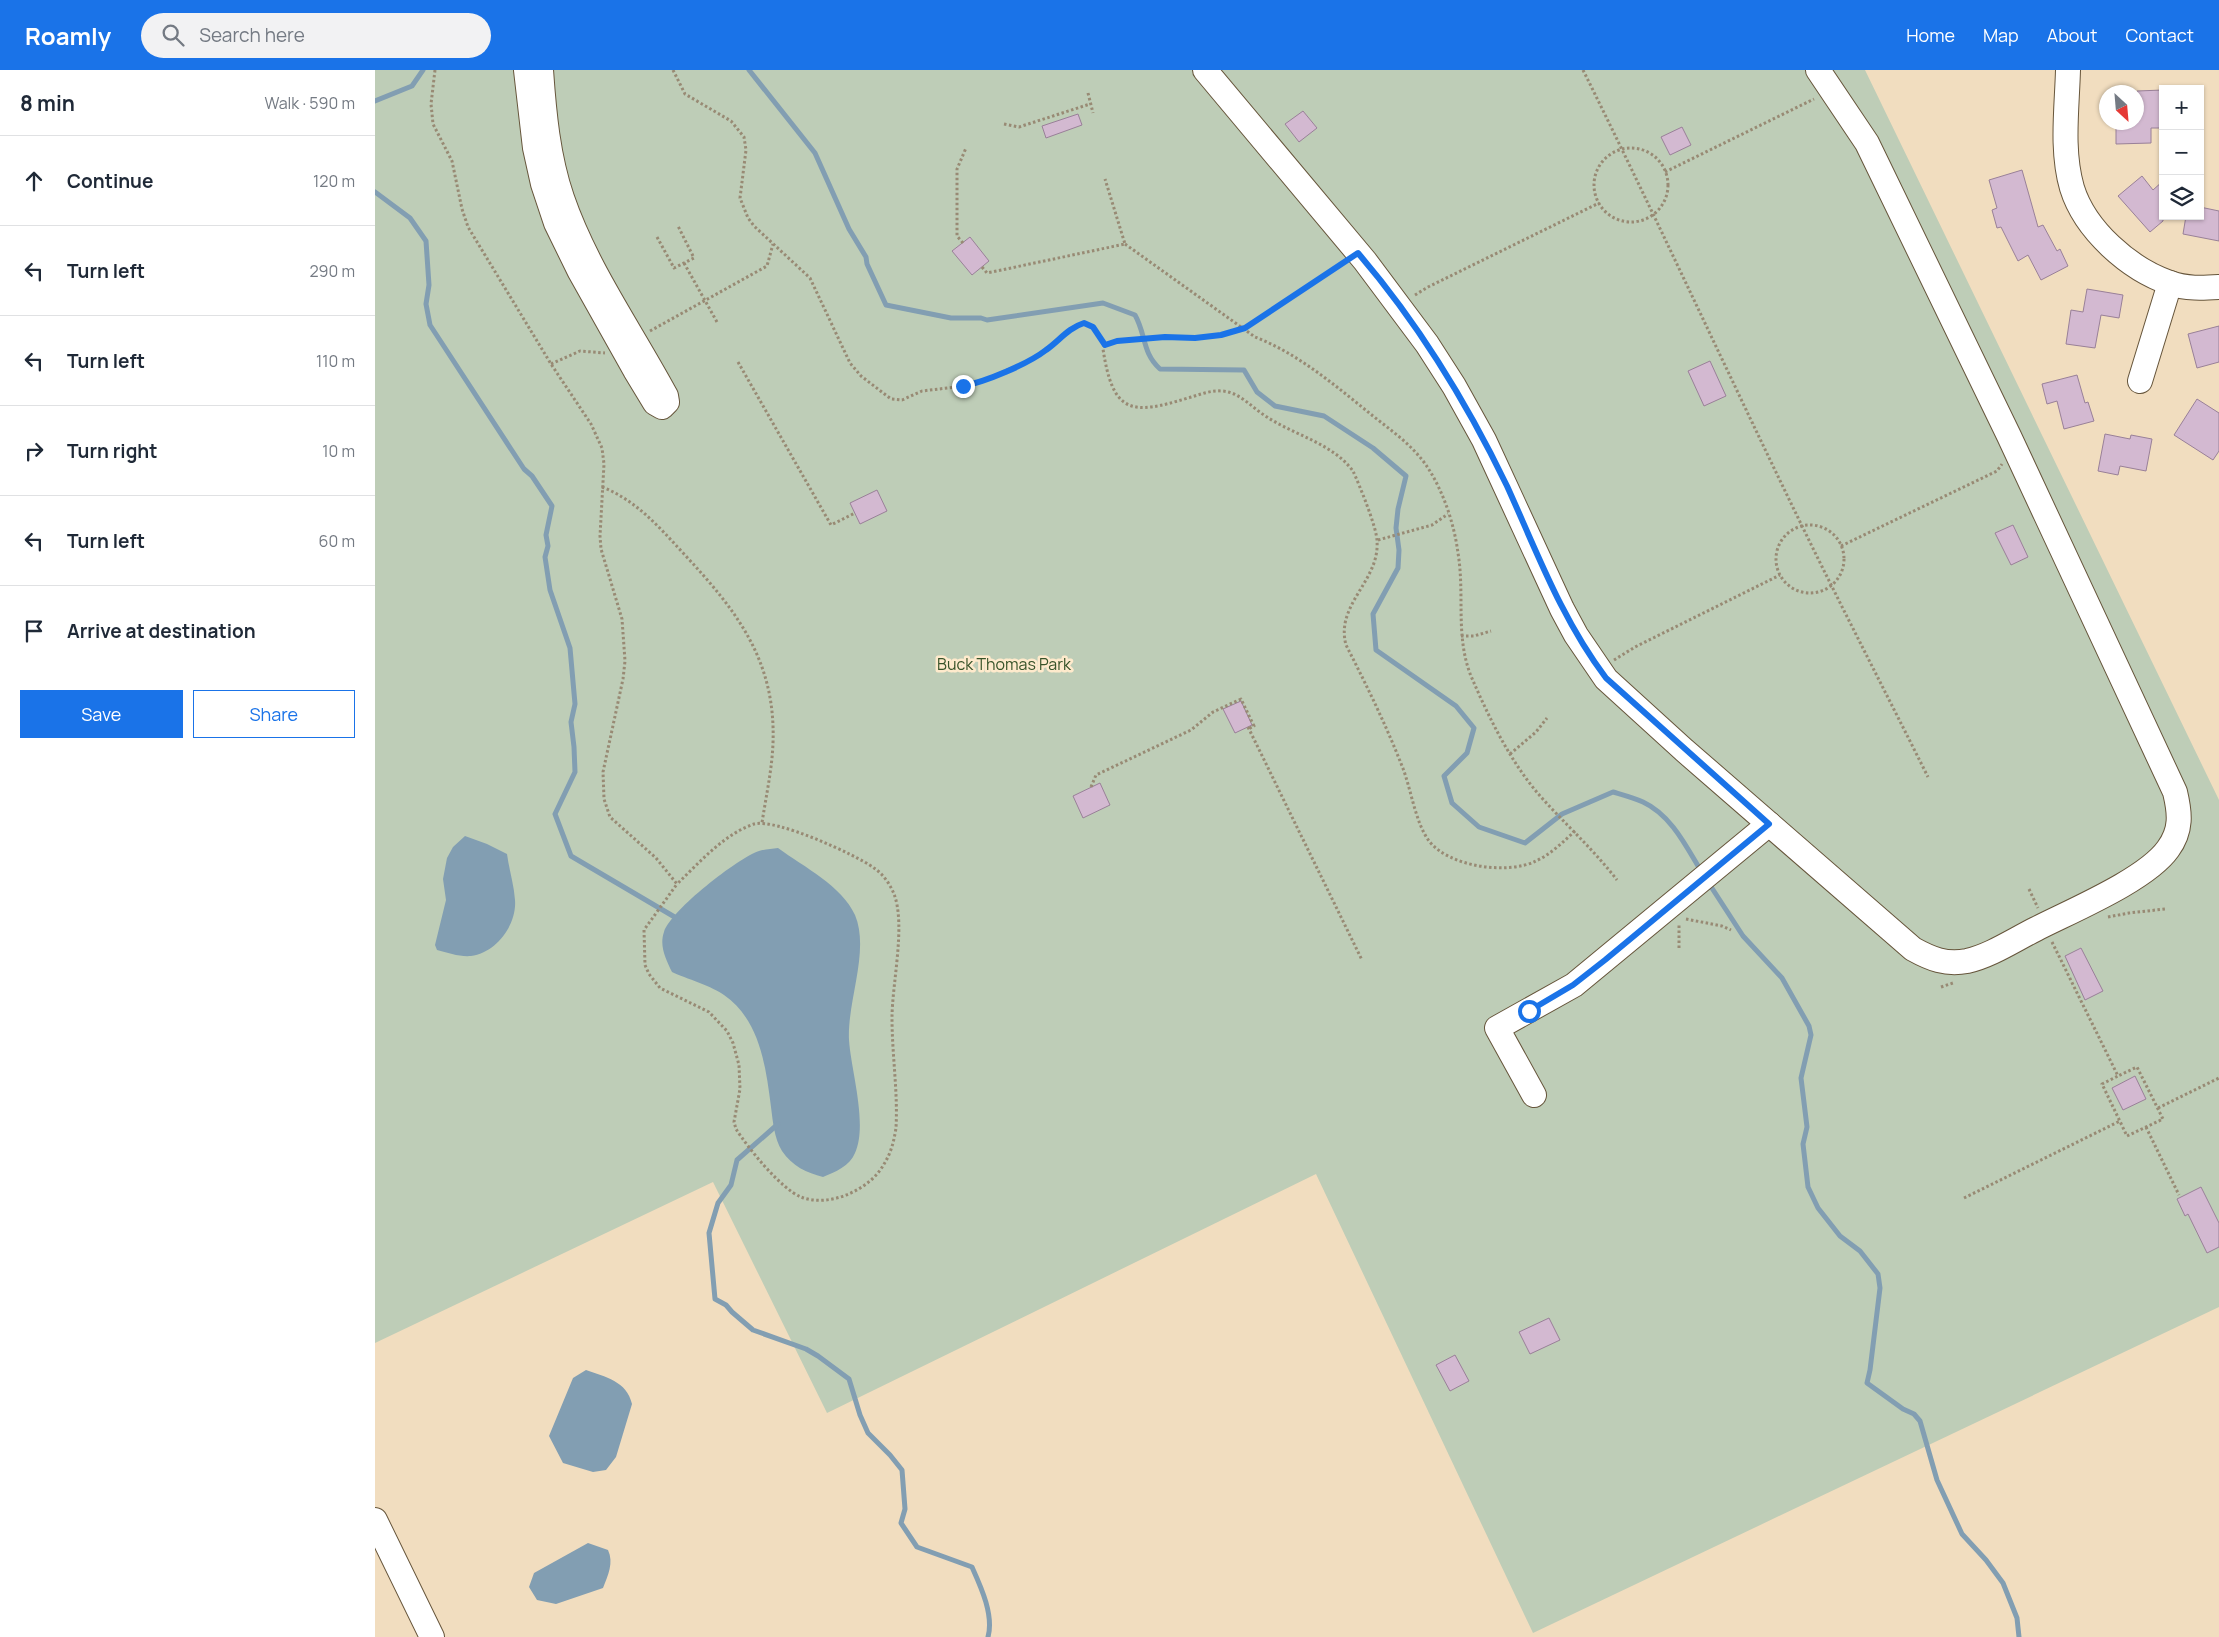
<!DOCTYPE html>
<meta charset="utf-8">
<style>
:root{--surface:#fff;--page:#f2f2f3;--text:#1f2937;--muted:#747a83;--line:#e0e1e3;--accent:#1a73e8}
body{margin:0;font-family:Manrope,sans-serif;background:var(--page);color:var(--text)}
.controls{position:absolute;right:15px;top:15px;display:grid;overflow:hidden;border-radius:0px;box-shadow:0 1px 4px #0004}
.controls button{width:45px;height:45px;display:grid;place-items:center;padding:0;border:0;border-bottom:1px solid var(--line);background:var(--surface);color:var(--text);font:25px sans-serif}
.compass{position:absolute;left:1724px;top:15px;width:45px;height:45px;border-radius:50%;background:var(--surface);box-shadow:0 1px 4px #0004;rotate:154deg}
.stop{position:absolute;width:15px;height:15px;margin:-11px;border:4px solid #1a73e8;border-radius:50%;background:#fff}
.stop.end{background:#1a73e8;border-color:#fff;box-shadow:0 1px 5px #0008}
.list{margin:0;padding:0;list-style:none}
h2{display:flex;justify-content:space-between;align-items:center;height:65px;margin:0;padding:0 20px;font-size:21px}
h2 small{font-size:16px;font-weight:400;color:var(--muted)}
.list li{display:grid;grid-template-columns:32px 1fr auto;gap:15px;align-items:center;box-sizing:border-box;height:90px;padding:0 20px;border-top:1px solid var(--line)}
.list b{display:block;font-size:19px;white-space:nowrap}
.list em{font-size:16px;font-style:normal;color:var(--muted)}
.actions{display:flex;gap:10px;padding:15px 20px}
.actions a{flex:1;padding:11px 0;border:1px solid var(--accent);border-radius:0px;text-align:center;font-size:18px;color:var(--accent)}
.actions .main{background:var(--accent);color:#fff}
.icon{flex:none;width:28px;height:28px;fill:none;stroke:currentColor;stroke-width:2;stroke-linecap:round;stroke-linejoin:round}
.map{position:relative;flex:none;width:1844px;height:1567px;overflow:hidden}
header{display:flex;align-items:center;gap:30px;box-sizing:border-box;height:70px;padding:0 25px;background:var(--accent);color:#fff}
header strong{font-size:24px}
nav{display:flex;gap:28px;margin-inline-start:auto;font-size:18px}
.search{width:350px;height:45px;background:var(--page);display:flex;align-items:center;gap:12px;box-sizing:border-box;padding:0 18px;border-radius:28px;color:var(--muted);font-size:19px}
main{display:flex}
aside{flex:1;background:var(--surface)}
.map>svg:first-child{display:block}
.green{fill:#becdb7}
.water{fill:#829eb2}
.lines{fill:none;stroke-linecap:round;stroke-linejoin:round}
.stream{stroke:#829eb2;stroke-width:5}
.building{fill:#d3b9d1;stroke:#998098}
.minor-casing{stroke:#66553b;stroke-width:26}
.path{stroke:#988a74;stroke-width:3;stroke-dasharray:2.5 2.5;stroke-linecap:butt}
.minor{stroke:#fff;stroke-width:24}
.route{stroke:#1a73e8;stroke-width:6}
.labels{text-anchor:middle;stroke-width:5;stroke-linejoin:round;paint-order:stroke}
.park-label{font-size:16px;fill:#375329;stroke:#feeacc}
</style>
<header>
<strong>Roamly</strong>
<div class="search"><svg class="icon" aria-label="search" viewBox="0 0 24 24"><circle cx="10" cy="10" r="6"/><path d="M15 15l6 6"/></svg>Search here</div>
<nav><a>Home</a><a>Map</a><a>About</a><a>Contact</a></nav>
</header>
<main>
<aside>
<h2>8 min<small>Walk · 590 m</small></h2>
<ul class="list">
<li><svg class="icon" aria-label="ahead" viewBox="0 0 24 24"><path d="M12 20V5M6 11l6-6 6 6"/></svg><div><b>Continue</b></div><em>120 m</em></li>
<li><svg class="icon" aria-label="left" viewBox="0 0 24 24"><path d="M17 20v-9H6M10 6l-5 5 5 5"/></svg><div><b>Turn left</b></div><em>290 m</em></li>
<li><svg class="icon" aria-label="left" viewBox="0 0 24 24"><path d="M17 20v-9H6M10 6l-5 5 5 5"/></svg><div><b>Turn left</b></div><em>110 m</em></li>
<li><svg class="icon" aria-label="right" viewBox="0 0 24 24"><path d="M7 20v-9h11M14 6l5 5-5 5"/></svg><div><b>Turn right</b></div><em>10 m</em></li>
<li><svg class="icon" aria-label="left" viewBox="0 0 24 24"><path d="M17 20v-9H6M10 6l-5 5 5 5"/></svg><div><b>Turn left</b></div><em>60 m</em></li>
<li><svg class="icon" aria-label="arrive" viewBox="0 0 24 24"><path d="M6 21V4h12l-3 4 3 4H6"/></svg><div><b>Arrive at destination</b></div></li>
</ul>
<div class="actions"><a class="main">Save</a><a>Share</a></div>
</aside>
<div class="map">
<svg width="1844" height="1567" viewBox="0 0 1844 1567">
<rect width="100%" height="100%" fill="#f1ddbf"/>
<polygon class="green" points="0,0 1490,0 1844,730 1844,1237 1158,1563 941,1104 452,1343 338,1112 0,1273"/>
<g class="water">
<path d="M90 766 112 774 132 784C134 799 139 815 140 830 142 855 121 883 96 886 85 887 73 883 62 880L60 875 71 830 68 809 72 788 78 777Z"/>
<path d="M403 778C429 797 467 816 480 845 495 881 472 931 474 970 476 1001 493 1054 480 1083 475 1096 460 1102 448 1107 432 1103 417 1096 407 1081 399 1068 398 1052 396 1037 391 997 385 950 349 925 339 917 310 908 297 902 291 889 284 876 289 862 296 840 363 788 384 781 390 779 397 779 403 778Z"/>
<path d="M211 1300C230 1307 252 1311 257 1334L241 1387 231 1400 218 1402 188 1393 174 1366 198 1308Z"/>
<path d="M213 1473 233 1480C239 1493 233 1505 228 1518L181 1534 162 1530 154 1517 159 1503Z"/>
</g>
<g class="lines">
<g class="stream">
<path d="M374 0 440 83 474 159 491 187 492 194 511 235 576 248H606L612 250 728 233 760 245C771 264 767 283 785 299L869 300 882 322 900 336 949 346 998 378 1031 406 1023 439 1021 458 1024 480 1023 498 998 544 1001 580 1081 636 1099 658 1092 683 1069 706 1077 733 1104 757 1150 773 1187 744 1238 722C1248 725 1259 728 1268 732 1296 745 1311 776 1326 801"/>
<polyline points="0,31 37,16 48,0"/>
<polyline points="0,122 35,148 51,171 54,215 51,234 55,255 149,399 157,406 177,436 171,465 173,476 170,487 175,520 195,578 200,634 196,652 199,677 200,702 180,744 196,786 303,849"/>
<polyline points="1333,812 1368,866 1407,908 1434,956 1436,965 1426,1008 1432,1057 1428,1074 1433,1117 1443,1138 1465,1166 1485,1181 1503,1204 1505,1218 1495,1300 1492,1313 1528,1339 1539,1344 1545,1351 1562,1410 1587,1464 1611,1490 1628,1513 1642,1548 1644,1567"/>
<path d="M403 1054 362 1090 356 1115 343 1133 334 1163 340 1229 351 1235 357 1242 378 1260 431 1279 443 1286 474 1309 485 1345 493 1363 515 1385 527 1400 530 1439 526 1453 542 1477 597 1497C606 1517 619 1545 613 1567"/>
</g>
</g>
<g class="building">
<polygon points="1788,20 1788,58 1776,58 1776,73 1741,74 1741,55 1762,52 1762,21"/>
<polygon points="928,41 942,58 924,72 910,54"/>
<polygon points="703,44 707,55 671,68 667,56"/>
<polygon points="1307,57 1316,75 1295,85 1286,67"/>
<polygon points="1647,100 1663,157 1668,155 1682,181 1685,179 1693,196 1666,210 1653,185 1643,191 1626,157 1622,158 1617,140 1622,138 1614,110"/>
<polygon points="1767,106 1778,120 1788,111 1788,151 1775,162 1743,126"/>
<polygon points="1825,137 1844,141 1844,171 1808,164 1811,146 1825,146"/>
<polygon points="595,167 614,191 597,205 577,181"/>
<polygon points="1712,219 1748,225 1744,248 1726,245 1720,278 1691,274 1696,240 1708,242"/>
<polygon points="1844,256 1844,292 1822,298 1813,264"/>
<polygon points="1335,291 1351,326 1329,336 1313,301"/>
<polygon points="1702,305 1710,333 1713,332 1719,351 1689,359 1682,331 1672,334 1667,314"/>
<polygon points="1822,329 1844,343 1844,381 1838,390 1799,365"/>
<polygon points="1730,364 1755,369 1756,365 1777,369 1771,401 1745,396 1743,405 1723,401"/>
<polygon points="502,420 512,441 485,454 475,433"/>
<polygon points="1638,455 1653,487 1636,495 1620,463"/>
<polygon points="866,631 877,655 860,663 848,639"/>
<polygon points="725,713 735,735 708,748 698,726"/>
<polygon points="1706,878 1728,921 1710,930 1690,886"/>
<polygon points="1760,1006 1771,1029 1748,1040 1737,1018"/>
<polygon points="1826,1117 1844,1153 1844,1177 1832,1183 1813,1144 1810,1146 1802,1129"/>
<polygon points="1174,1248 1185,1270 1155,1284 1144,1262"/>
<polygon points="1080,1285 1094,1311 1075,1321 1061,1295"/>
</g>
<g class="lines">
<g class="minor-casing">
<g id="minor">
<path d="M151 0 160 78 168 114 181 153 205 202 260 300 280 333 287 337 292 332 291 326C256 261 211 198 187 128 173 87 169 43 166 0"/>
<path d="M830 0 990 191 1052 274 1079 316 1109 370 1187 539 1201 565 1231 609 1309 680 1538 879C1556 889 1571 895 1592 891 1615 886 1639 870 1661 859 1696 841 1771 810 1793 779 1807 760 1805 743 1800 722L1634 366 1492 73 1443 0"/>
<path d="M1693 0C1692 38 1686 80 1697 118 1710 160 1754 199 1795 213 1811 219 1828 218 1844 217"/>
<polyline points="1765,311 1795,213"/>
<polyline points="1159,1025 1122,958 1199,915 1394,754"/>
<polyline points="0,1450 57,1567"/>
</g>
</g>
<g class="path">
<path d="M60 0 56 34 58 54 77 91 87 139 93 157 176 294 216 354 227 378 229 394 225 466 226 479 247 549 250 591 248 609 228 702 229 729 235 747 281 788 302 814 269 860 270 895 274 904 285 918 334 942 352 961 358 973 364 995 365 1019 359 1052 361 1059C373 1078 406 1119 426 1127 454 1138 495 1120 509 1094 516 1083 519 1071 521 1058 523 1022 517 985 517 948 517 914 531 855 519 824 515 814 508 804 499 798 480 784 400 748 379 754 349 764 324 793 302 814"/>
<polyline points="298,0 310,24 356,51 369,67 371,80 365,128 373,148 379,156 435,208 475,293 486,306 516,329 527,330 547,321 581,317 602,313 660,288 698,257 709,253 718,257 730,275"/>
<path d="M1208 0C1283 151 1353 304 1427 456 1468 540 1511 623 1553 707"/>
<polyline points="713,23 718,43"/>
<polyline points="629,54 644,57 715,34"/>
<circle cx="1256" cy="115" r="37"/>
<polyline points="1290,102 1439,29"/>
<polyline points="282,167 299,198 319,188 303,156"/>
<polyline points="588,173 582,166 582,99 591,78"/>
<path d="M750 174 880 267C924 284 962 317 998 346 1017 361 1037 375 1051 395 1068 420 1079 453 1083 483 1090 525 1080 566 1096 606 1114 648 1136 693 1166 727 1191 755 1219 780 1242 810"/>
<polyline points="309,193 342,252"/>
<path d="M968 193 870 258 846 265 820 268 790 267 735 272 730 275 728 279C738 345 757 345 813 328 824 325 835 320 847 321 865 322 877 338 892 347 921 366 957 373 978 401 984 414 1002 458 1002 471 1005 511 960 534 971 575 991 614 1011 655 1027 696 1036 718 1040 752 1054 771 1074 797 1133 805 1161 791 1176 784 1188 772 1200 761"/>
<polyline points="607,197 612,203 750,174 730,109"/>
<polyline points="1040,225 1053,217 1224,133"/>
<polyline points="275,261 392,196 398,174"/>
<polyline points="363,292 456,455 480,443"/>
<polyline points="176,294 205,281 230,283"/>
<path d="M227 417C261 430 284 457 309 484 362 541 401 591 398 673 397 700 391 726 387 753"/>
<circle cx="1435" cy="489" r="34"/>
<polyline points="1003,470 1057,455 1073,444"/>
<polyline points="1466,476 1622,401 1627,394"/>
<polyline points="1086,566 1099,566 1116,561"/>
<polyline points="1239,590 1260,577 1405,505"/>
<polyline points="873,657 987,890"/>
<polyline points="1135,684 1161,662 1172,648"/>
<polyline points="716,717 721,705 816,660 838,642 866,629 879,656 873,659"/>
<polyline points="1654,819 1663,838"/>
<polyline points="1733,847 1754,843 1790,839"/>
<polyline points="1311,849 1347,856 1356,860"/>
<polyline points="1677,872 1743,1006 1727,1014 1752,1066 1788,1049 1762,997 1743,1006"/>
<polyline points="1304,878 1304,853"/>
<polyline points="1566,917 1578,913"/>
<polyline points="1783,1038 1844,1008"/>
<polyline points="1771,1057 1804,1125"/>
<polyline points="1589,1128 1745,1051"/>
</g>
<use href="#minor" class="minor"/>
</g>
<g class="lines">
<path class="route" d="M588 316C610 312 653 294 671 280 684 271 693 258 709 253L718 257 730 275 742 271 790 267 820 268 846 265 870 258 983 183C1043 253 1092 333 1132 416 1162 482 1187 550 1231 608L1394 754 1230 890 1198 915 1154 941"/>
</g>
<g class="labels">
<g class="park-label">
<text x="629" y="600">Buck Thomas Park</text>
</g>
</g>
</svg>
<div class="controls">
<button>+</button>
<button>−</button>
<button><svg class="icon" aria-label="layers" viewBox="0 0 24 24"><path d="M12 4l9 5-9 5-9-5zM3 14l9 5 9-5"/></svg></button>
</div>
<svg class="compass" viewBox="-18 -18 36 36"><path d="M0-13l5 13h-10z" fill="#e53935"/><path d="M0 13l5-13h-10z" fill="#747a83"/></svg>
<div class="stop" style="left:1154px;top:941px"></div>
<div class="stop end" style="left:588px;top:316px"></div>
</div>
</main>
